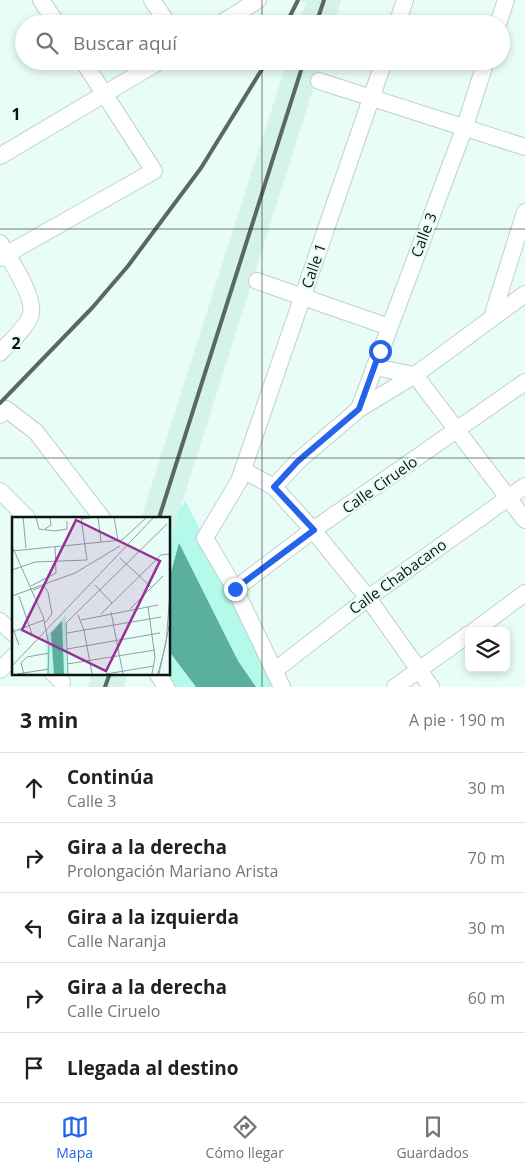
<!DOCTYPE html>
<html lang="es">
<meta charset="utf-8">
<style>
:root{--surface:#fff;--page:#f6f6f6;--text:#202124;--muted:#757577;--line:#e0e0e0;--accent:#2563eb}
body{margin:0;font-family:"Open Sans",sans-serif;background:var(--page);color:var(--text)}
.controls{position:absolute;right:15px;bottom:15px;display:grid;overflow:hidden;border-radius:8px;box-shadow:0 2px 8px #0003}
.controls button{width:45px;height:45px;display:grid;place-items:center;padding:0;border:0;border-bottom:1px solid var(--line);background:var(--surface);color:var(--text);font:25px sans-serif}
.stop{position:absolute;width:15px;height:15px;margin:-11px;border:4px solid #2563eb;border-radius:50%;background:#fff}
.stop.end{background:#2563eb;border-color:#fff;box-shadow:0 1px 5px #0008}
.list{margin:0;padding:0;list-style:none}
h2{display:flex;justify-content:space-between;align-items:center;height:65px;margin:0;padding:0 20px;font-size:21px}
h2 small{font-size:16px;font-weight:400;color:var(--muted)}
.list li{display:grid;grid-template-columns:32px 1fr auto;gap:15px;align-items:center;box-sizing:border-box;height:70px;padding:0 20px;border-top:1px solid var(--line)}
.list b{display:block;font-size:19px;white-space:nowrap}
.list p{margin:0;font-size:16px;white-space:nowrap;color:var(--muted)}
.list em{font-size:16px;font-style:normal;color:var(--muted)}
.icon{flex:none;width:28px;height:28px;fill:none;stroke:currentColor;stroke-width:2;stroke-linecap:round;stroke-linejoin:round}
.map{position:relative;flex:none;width:525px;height:687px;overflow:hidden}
.search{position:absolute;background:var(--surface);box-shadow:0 2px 8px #0003;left:15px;right:15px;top:15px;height:55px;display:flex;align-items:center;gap:12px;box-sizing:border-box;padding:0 18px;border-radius:28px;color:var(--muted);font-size:19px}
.sheet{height:415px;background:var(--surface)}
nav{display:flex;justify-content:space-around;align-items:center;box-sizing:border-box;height:70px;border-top:1px solid var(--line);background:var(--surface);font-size:14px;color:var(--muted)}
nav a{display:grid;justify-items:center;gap:2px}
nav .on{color:var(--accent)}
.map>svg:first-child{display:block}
.built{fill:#d5f3eb}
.green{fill:#b4f9e9}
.water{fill:#5aaf9e}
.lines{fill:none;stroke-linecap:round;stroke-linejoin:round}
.minor-casing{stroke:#bed2cd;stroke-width:18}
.minor{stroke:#fff;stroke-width:16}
.rail{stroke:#5b6764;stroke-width:4}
.route{stroke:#2563eb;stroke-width:6}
.grid{fill:none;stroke:#0c1412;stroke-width:1;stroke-opacity:0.55}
.labels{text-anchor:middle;stroke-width:4.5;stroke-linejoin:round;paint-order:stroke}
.street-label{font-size:15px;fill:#0c1412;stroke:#e8fdf8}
.inset-road{fill:none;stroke:#90a09c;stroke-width:1}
.view{fill:#973195;fill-opacity:0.15;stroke:#973195;stroke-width:2.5}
.inset-edge{fill:none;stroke:#0c1412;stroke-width:2.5}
.grid-label{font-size:16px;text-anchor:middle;font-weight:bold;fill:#0c1412;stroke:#e8fdf8;stroke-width:4.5;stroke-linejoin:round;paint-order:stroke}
</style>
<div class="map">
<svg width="525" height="687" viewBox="0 0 525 687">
<rect width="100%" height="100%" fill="#e8fdf8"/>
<g class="built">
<polygon points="299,0 341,0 334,24 299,24 306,3"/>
<polygon points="287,61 322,61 169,544 169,518 141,518"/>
<polygon points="92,673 128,673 124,687 88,687"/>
</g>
<polygon class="green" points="185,500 281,687 161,687 150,673 169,673 169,544 181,505 183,506"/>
<polygon class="water" points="179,543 238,661 256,687 196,687 169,651 169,580"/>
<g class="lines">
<g class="minor-casing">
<g id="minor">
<polyline points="41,0 57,24"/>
<polyline points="152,0 168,24"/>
<polyline points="220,24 258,0"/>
<polyline points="397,24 405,0"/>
<polyline points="498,24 506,0"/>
<polyline points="319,81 525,147"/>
<polyline points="0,156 160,61"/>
<path d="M0 243C9 258 38 300 30 317 24 331 10 341 0 353"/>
<polyline points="0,258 154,171 83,61"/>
<polyline points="257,281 389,327"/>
<polyline points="492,317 525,212"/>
<polyline points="374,367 415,375 525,520"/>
<polyline points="359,409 464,129 486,61"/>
<polyline points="0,415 6,409 36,432 102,518"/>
<polyline points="243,470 274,487 313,530 368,598 431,687"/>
<polyline points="274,487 298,461 359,409 415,375 525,294"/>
<polyline points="0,491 27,518"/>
<polyline points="235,589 313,530 525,382"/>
<polyline points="0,621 14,634"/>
<polyline points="474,631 525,593"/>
<polyline points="0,670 14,656"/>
<polyline points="274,671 368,598 525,486"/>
<polyline points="53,673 62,682"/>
<polyline points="157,673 166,687"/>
<polyline points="282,687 235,589 205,538 239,481 384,61"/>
<polyline points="395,687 469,634"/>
</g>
</g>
<use href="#minor" class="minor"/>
<g class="rail">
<polyline points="286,24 298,0"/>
<polyline points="316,24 324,0"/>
<polyline points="0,403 92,308 128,266 201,168 267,61"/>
<polyline points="159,518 304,61"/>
<polyline points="105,687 110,673"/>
</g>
</g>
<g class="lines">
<polyline class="route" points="235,589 314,530 274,487 298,461 359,409 380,351"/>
</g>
<path class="grid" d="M262 0V24M262 61V687M0 229H525M0 458H525"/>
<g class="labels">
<g class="street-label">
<text transform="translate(424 235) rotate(-69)" y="5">Calle 3</text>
<text transform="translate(314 266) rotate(-71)" y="5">Calle 1</text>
<text transform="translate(380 485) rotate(-35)" y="5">Calle Ciruelo</text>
<text transform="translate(398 577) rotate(-36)" y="5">Calle Chabacano</text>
</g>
</g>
<g transform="translate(12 517)">
<rect width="158" height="158" fill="#e8fdf8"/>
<path d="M54 98 55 157H35L34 119Z" fill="#b4f9e9"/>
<path d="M50 104 52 157H42L39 116Z" fill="#5aaf9e"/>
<path class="inset-road" d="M11 0 14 31M24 0 27 12 43 14 55 12V4M86 0 89 25M102 0 106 23M69 2 85 0M33 12 39 8 38 0M0 29 31 99 37 128 36 157M0 34 110 23 135 0M108 41 139 70M0 53 23 45 75 43 69 0M83 68 100 86M19 69 44 56 43 29M21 73 32 69 36 75 40 97 33 106M0 79 63 56 108 29M7 79 20 117M136 90 143 140 140 157M118 92 151 59M99 95 111 157M89 97 149 38 158 37M66 98 72 113 80 157M69 103 146 88M0 109 7 128M0 115 32 103M55 116 149 100M55 132 148 116M55 147 143 133M0 149 142 0M5 157 37 152M12 157 9 146 15 140 37 136M56 157 54 106 155 7M94 157 142 149M146 157 154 126 158 77M147 157 158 105"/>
<path class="view" d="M64 3 148 44 94 154 10 113Z"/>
<rect width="158" height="158" class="inset-edge"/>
</g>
<g class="grid-label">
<text x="16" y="120">1</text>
<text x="16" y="349">2</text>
</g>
</svg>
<div class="controls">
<button><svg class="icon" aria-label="layers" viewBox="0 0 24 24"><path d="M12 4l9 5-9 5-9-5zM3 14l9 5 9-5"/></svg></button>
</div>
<div class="stop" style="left:380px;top:351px"></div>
<div class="stop end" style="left:235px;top:589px"></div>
<div class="search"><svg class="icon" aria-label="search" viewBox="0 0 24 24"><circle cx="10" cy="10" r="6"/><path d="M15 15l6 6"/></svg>Buscar aquí</div>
</div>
<section class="sheet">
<h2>3 min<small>A pie · 190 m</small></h2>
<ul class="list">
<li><svg class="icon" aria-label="ahead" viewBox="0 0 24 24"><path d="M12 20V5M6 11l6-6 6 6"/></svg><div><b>Continúa</b><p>Calle 3</p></div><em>30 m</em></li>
<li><svg class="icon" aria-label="right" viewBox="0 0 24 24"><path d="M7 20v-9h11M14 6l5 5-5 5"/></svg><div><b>Gira a la derecha</b><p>Prolongación Mariano Arista</p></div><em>70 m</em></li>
<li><svg class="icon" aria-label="left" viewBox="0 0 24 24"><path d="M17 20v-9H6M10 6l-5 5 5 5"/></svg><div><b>Gira a la izquierda</b><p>Calle Naranja</p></div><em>30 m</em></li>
<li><svg class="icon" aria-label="right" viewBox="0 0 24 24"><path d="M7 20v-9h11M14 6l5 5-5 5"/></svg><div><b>Gira a la derecha</b><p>Calle Ciruelo</p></div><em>60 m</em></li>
<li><svg class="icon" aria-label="arrive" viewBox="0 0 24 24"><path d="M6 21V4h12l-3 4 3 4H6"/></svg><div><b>Llegada al destino</b></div></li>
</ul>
</section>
<nav>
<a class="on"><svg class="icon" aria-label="map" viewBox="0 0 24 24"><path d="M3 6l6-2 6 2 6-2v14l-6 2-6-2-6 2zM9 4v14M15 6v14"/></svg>Mapa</a>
<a><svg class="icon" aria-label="directions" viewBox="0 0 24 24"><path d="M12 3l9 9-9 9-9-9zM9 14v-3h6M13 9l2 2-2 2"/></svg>Cómo llegar</a>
<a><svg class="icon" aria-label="saved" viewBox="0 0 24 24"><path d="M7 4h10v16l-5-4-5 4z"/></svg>Guardados</a>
</nav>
